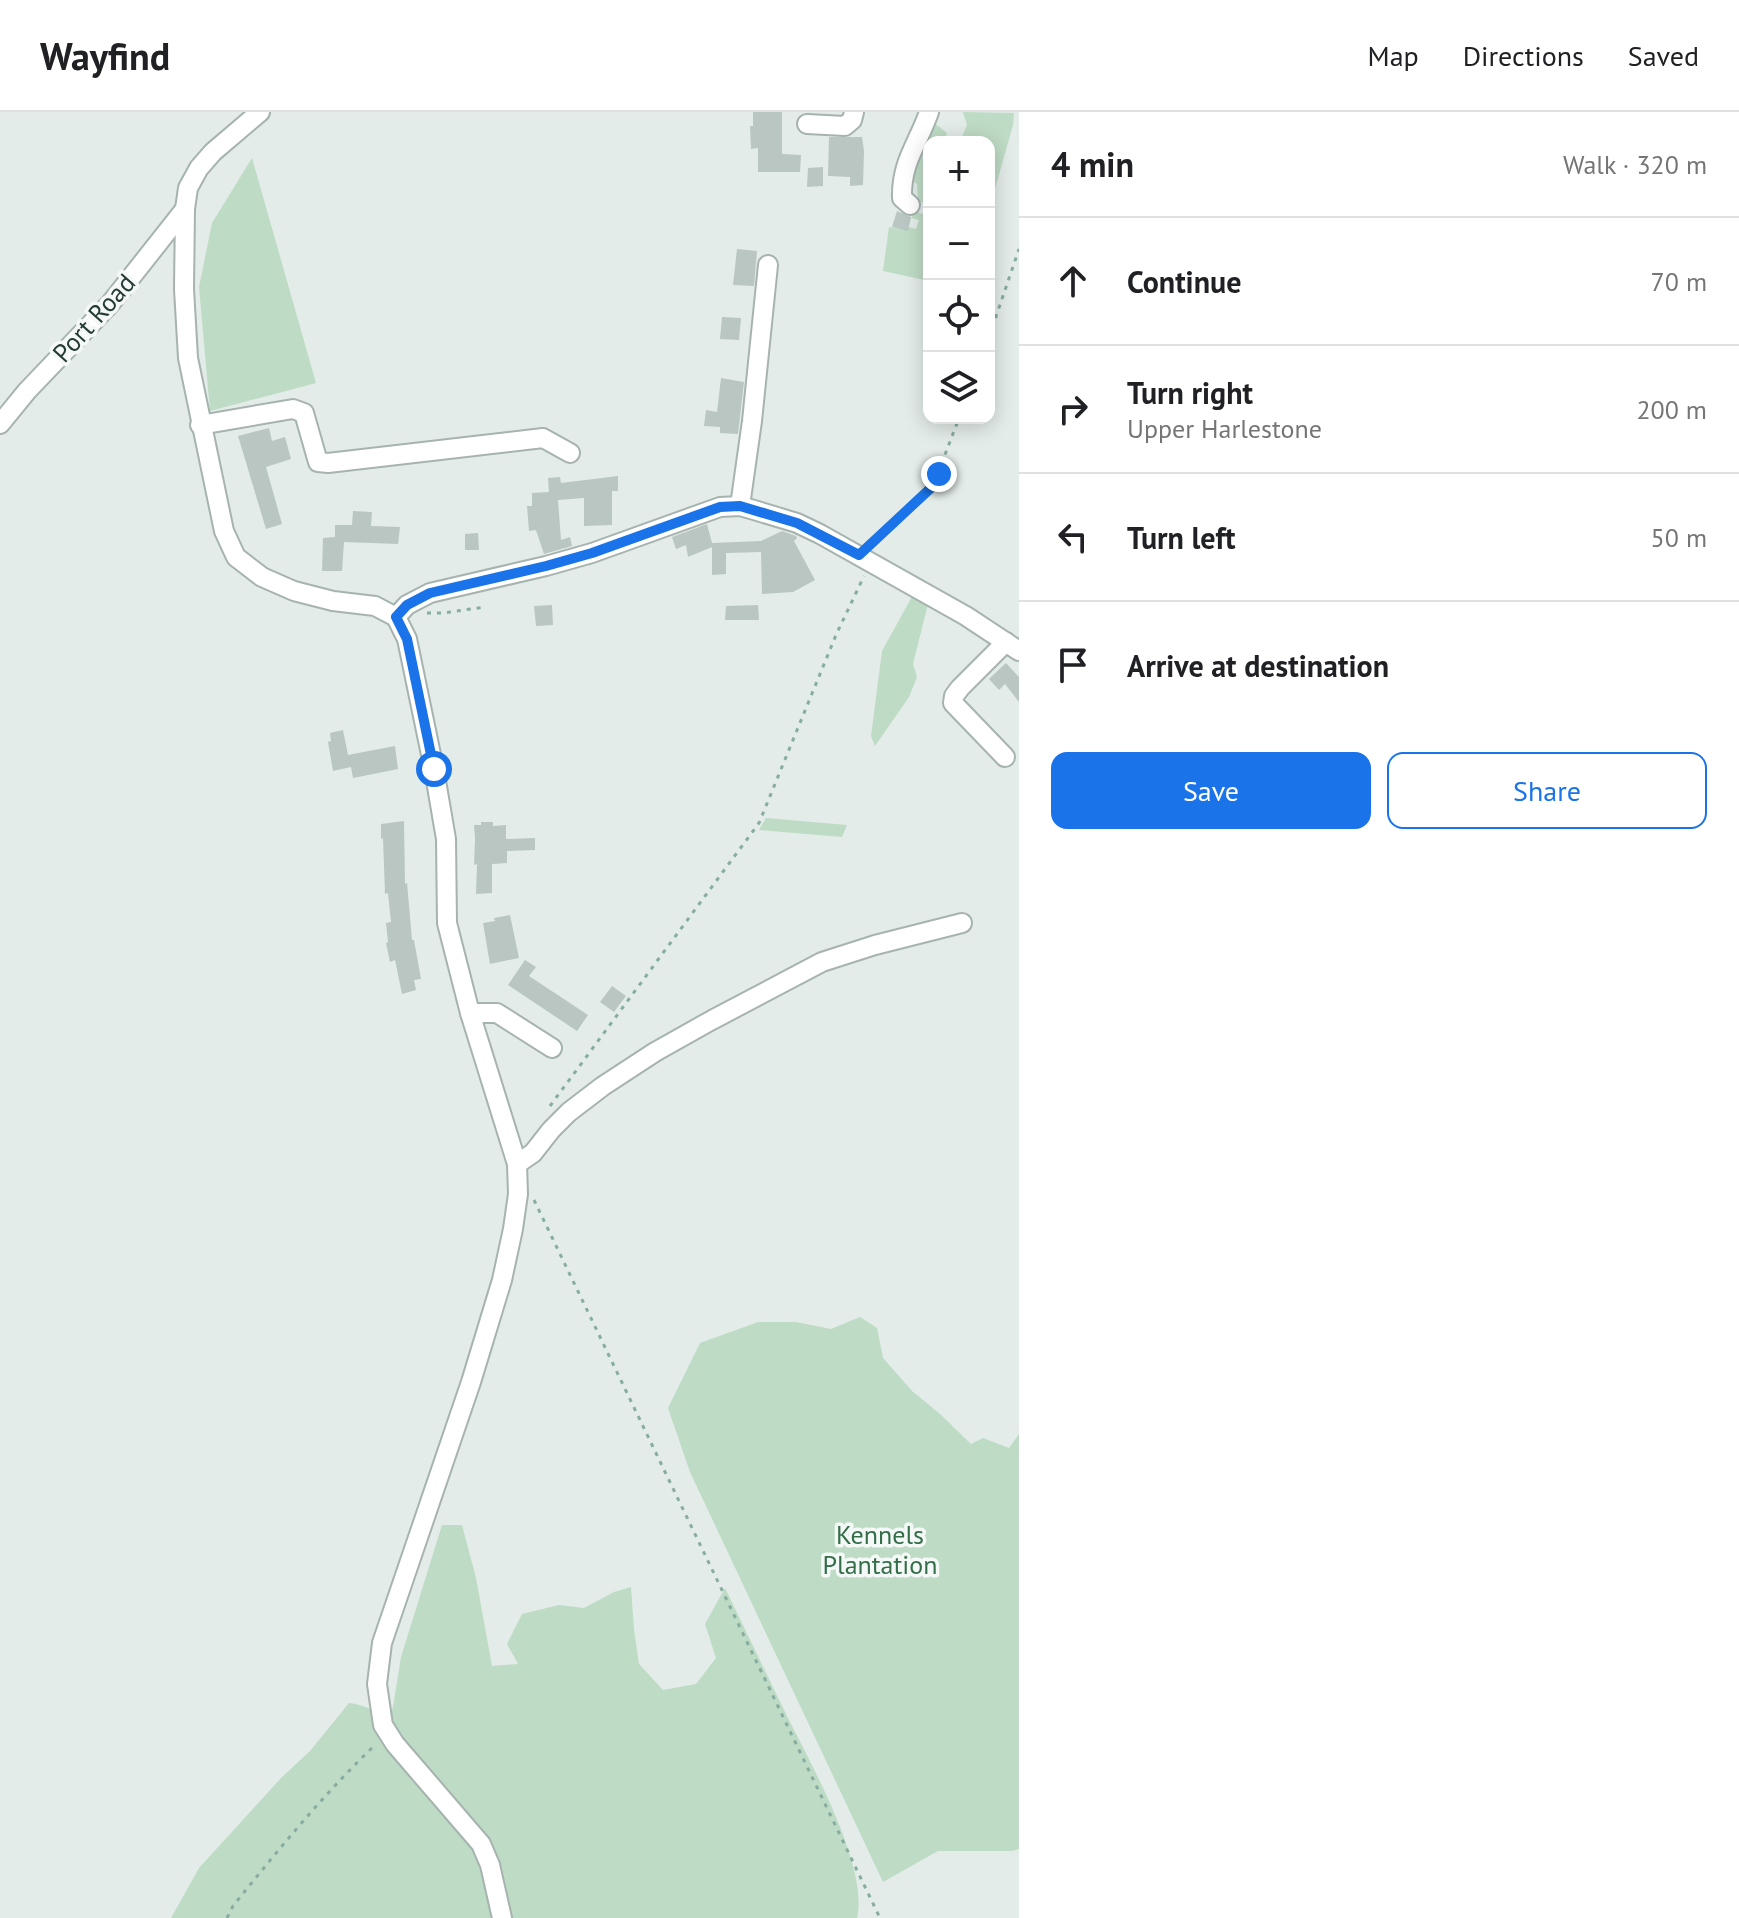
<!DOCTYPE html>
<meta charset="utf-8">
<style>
:root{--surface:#fff;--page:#f2f2f2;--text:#202124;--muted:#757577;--line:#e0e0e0;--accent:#1a73e8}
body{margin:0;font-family:"PT Sans",sans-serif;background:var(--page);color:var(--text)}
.controls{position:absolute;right:24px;top:24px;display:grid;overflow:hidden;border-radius:16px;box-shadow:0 4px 20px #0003}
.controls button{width:72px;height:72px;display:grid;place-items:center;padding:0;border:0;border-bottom:2px solid var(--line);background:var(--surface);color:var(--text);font:40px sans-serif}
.stop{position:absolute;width:24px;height:24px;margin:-18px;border:6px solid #1a73e8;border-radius:50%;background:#fff}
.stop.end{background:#1a73e8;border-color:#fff;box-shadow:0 2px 8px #0008}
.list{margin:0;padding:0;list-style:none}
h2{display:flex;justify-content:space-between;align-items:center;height:104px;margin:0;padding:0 32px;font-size:34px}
h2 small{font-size:26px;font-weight:400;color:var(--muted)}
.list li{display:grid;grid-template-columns:52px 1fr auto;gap:24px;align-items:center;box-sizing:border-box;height:128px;padding:0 32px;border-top:2px solid var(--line)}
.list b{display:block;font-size:30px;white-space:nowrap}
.list p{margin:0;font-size:26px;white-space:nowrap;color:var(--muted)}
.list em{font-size:26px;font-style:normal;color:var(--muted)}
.actions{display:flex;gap:16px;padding:24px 32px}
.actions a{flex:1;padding:18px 0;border:2px solid var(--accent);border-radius:16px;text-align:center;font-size:28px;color:var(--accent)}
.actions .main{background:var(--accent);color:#fff}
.icon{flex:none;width:44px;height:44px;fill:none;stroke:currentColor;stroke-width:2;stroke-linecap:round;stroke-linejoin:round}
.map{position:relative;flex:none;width:1019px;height:1806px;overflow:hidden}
header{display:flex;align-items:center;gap:48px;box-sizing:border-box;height:112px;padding:0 40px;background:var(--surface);border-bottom:2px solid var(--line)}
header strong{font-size:38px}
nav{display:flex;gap:44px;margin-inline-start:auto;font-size:28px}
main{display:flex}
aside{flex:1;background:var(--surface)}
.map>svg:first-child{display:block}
.green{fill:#bedbc5}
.building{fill:#b9c6c1}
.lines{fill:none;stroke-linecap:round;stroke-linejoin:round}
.minor-casing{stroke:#a6b3af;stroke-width:22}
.path{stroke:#87aca0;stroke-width:3;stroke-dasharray:4 6;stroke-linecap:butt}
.minor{stroke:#fff;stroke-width:18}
.route{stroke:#1a73e8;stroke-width:10}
.labels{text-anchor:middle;stroke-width:7;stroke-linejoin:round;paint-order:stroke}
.street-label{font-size:26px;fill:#253b35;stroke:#f4f8f6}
.park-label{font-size:26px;fill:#336e48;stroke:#f4f8f6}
</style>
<header>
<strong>Wayfind</strong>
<nav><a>Map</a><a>Directions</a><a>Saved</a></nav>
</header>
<main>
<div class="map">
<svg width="1019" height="1806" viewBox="0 0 1019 1806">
<rect width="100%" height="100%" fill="#e3ece8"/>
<g class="green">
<polygon points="963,0 1014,1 1013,13 989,98 989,30 966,30 962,25 967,13"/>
<polygon points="933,10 947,21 943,30 929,30 929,93 918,89 917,72 909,66"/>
<polygon points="252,46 316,271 210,299 199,175 212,111"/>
<polygon points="916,100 923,102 929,107 929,169 883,159 889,115 907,118 909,115 916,117 919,108 911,106"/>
<polygon points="914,481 929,488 913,552 917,565 909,585 875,634 871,624 882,539"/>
<polygon points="766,706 847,713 842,725 759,718"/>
<polygon points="860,1205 877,1216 883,1246 912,1279 940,1302 971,1332 983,1326 1009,1336 1019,1322 1019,1737 1012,1739 938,1739 883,1770 690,1360 668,1296 700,1231 758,1210 796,1210 831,1217"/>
<path d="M442 1413H462L476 1466 492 1554 518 1552 507 1532 522 1502 559 1493 584 1496 614 1480 631 1475 634 1518 639 1552 663 1578 696 1572 716 1546 705 1512 725 1476C746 1519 766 1561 787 1604 811 1652 869 1755 857 1806H171L199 1756 281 1666 310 1639 349 1591C364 1592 373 1600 388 1603L393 1595 401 1545Z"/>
</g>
<g class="building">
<polygon points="753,0 782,0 782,42 801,43 800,60 758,60 758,36 751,37 750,14 753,14"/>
<polygon points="829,25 862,25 864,39 863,73 850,74 850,65 828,64"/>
<polygon points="823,55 823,74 807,75 808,56"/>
<polygon points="897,99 911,105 908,119 892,115"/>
<polygon points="737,137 757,139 754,174 733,173"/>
<polygon points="722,205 741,206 739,228 720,227"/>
<polygon points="721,266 744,270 738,322 720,321 720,315 704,314 706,298 717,300"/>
<polygon points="269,316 272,329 285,325 291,347 266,355 282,412 266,417 238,324"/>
<polygon points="618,364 618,379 612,379 612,413 584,414 584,386 558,388 561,428 570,425 572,434 544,442 536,418 529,419 527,394 532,394 532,381 549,380 548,366 560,365 561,371"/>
<polygon points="353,399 372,400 371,414 400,415 398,432 344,430 342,459 322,459 323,426 335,425 335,413 352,413"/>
<polygon points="707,412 712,431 761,429 782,419 796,424 797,426 794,429 815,468 793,480 762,482 761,440 726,441 726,462 712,463 712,435 688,445 686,433 676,437 672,425"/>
<polygon points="478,421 479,438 465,438 465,422"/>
<polygon points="552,493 553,513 536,514 534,494"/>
<polygon points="758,493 759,508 725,508 726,494"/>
<polygon points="1006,551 1019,565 1019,590 1005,572 999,578 989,567"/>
<polygon points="343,618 348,643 395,634 398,657 353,666 351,655 333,659 328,630 331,629 330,621"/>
<polygon points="404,709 405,772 407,771 412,828 414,828 421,867 414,868 416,878 402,882 395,848 390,850 386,831 388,830 386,811 391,810 388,781 385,782 383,726 381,727 381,712"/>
<polygon points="481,710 493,710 493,714 506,713 506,727 535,726 535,738 507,739 507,751 492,752 492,781 476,782 477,752 474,753 475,727 474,713 481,713"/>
<polygon points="510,803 519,846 490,852 483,811 495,809 494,806"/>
<polygon points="525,848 536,855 529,864 588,903 577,919 508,873"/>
<polygon points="612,874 626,884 614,900 600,890"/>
</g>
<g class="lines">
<g class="minor-casing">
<g id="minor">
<polyline points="260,0 213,40 199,56 188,76 185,97 184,177 188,246 224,419 236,445 262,465 294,479 333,489 375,494 396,505 407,527 434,657 446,727 447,811 470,901 517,1052 518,1082 513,1117 502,1168 471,1270 382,1531 377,1572 383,1613 395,1632 481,1732 490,1753 502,1806"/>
<polyline points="807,12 845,14 852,8 854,0"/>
<path d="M910 93 902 86C901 50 918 32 929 0"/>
<polyline points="0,312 27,279 110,192 185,97"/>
<polyline points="200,313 293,297 304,301 318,350 328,351 543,326 570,341"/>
<polyline points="740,394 752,309 768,153"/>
<polyline points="396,505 407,493 430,481 546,454 592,441 720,395 740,394 754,398 797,411 820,422 966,504 1019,539"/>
<polyline points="1005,645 953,591 954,584 960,576 1006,530"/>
<polyline points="470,901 497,901 552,936"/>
<polyline points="517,1052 533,1041 551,1018 569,1000 603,974 655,940 712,908 822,850 875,833 962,811"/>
</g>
</g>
<g class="path">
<polyline points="989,225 1019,137"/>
<polyline points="870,433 933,374 959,306"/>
<polyline points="427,501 443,501 485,495"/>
<polyline points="550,994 759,711 836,523 864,464"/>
<polyline points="534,1088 880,1806"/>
<path d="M227 1806 233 1794C278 1738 323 1683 375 1633"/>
</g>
<use href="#minor" class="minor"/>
</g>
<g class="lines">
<polyline class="route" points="434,657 407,527 396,505 407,493 430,481 546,454 592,441 720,395 740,394 797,411 859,443 933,374 939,362"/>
</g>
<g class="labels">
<g class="street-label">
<text transform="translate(94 206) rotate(-48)" y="9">Port Road</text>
</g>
<g class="park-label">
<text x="880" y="1432">Kennels<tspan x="880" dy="30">Plantation</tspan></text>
</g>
</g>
</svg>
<div class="controls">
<button>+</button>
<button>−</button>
<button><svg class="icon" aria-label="locate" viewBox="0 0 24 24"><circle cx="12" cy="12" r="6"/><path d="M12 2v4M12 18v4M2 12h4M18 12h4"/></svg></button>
<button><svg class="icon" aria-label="layers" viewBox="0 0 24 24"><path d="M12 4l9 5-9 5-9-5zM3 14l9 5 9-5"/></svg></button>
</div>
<div class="stop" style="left:434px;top:657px"></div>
<div class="stop end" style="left:939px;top:362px"></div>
</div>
<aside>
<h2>4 min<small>Walk · 320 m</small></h2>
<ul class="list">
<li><svg class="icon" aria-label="ahead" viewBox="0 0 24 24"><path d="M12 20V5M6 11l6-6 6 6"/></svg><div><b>Continue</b></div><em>70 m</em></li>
<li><svg class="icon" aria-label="right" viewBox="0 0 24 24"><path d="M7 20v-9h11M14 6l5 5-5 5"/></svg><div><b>Turn right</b><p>Upper Harlestone</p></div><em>200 m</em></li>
<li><svg class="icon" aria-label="left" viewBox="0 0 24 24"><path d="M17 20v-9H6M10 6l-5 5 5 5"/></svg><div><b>Turn left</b></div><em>50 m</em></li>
<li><svg class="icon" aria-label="arrive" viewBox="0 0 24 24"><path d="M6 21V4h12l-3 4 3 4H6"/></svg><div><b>Arrive at destination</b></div></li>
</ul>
<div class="actions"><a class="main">Save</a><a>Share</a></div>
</aside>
</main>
